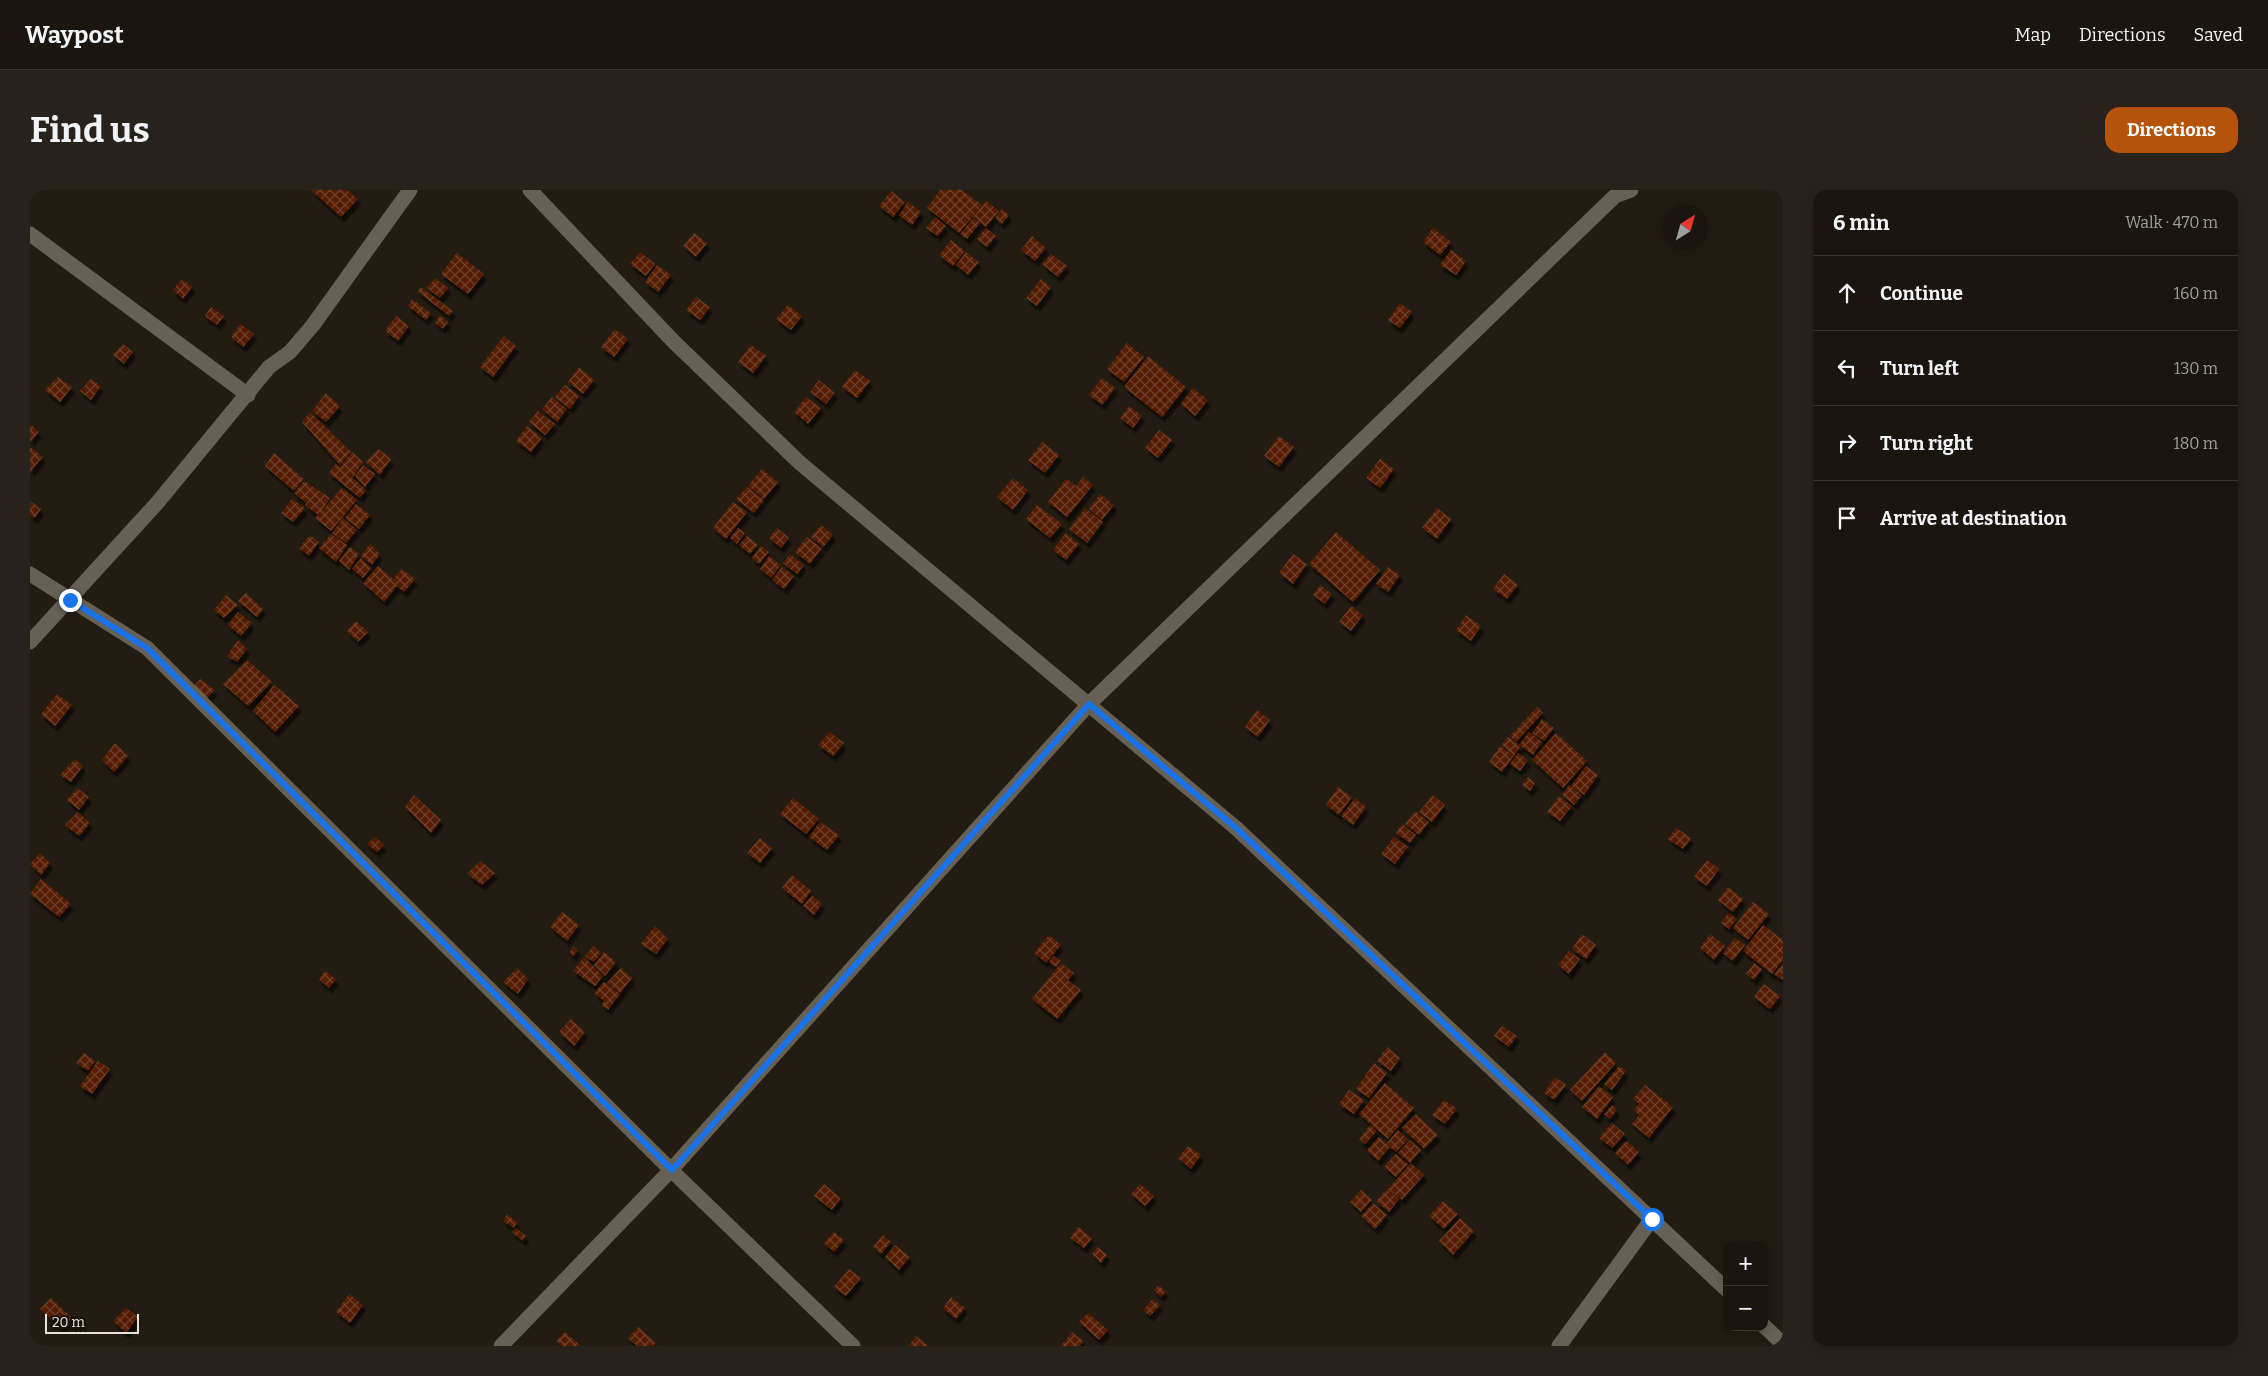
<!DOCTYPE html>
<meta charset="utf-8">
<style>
:root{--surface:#1a150e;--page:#27221c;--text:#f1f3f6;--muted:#9f9f9e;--line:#38342e;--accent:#b45309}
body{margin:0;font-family:Bitter,serif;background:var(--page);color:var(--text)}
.controls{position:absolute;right:15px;bottom:15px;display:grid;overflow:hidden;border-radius:10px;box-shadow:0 2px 12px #0003}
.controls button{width:45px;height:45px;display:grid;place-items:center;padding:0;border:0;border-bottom:1px solid var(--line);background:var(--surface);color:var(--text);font:25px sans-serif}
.compass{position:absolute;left:1633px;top:15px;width:45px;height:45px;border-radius:50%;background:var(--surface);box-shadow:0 2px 12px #0003;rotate:37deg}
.scale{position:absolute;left:15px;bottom:12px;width:94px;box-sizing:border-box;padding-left:5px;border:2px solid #e7e3dd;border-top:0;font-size:14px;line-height:18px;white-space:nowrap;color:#e7e3dd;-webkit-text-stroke:4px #18120a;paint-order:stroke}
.stop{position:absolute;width:15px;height:15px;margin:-11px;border:4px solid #1a73e8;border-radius:50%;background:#fff}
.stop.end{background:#1a73e8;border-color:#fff;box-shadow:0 1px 5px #0008}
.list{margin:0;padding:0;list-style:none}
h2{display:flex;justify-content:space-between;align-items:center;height:65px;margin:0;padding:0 20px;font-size:21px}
h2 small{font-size:16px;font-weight:400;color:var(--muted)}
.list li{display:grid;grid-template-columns:32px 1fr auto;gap:15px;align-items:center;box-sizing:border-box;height:75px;padding:0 20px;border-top:1px solid var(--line)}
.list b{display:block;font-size:19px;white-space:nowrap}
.list em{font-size:16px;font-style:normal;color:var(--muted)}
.icon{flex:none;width:28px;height:28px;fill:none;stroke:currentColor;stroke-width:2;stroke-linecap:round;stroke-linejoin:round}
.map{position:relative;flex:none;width:1753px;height:1156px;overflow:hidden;border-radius:15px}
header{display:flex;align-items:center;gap:30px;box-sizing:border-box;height:70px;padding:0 25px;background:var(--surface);border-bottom:1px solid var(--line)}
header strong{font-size:24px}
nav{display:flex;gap:28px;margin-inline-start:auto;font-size:18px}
.intro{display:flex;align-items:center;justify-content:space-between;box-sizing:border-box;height:120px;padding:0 30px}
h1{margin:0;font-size:35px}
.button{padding:12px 22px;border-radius:15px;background:var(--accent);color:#fff;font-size:18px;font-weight:700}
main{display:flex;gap:30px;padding:0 30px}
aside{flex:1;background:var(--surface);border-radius:15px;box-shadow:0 2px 12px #0003}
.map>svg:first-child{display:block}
.building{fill:url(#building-cross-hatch);filter:url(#shadow)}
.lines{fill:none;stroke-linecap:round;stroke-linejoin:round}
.minor{stroke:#676055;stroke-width:15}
.route{stroke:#1a73e8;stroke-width:6}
</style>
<header>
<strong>Waypost</strong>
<nav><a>Map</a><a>Directions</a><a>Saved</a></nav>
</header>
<div class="intro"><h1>Find us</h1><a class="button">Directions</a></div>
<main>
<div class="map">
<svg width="1753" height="1156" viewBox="0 0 1753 1156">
<defs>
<pattern id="building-cross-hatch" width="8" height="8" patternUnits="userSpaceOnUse" patternTransform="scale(1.25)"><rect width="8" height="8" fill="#561f06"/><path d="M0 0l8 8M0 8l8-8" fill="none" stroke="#6e3f2a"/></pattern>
<filter id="shadow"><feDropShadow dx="3" dy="5.5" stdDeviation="1" flood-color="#0009"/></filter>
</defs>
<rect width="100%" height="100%" fill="#221c13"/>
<g class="building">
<polygon points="281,0 317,0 328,9 311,27"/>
<polygon points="910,0 932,0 952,15 929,43 897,18"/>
<polygon points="861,1 875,12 863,27 849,16"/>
<polygon points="956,11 969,21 956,37 943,27"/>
<polygon points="878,12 891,22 882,35 869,25"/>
<polygon points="972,19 979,25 972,34 965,28"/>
<polygon points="905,27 916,36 908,46 896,38"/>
<polygon points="943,28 950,33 937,49 930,44"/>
<polygon points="956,38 966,46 957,57 947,49"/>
<polygon points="1403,38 1421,52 1410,65 1393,52"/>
<polygon points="664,43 677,53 666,67 653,56"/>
<polygon points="1002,46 1016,58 1005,71 991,60"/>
<polygon points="921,50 935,61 923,76 909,65"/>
<polygon points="1421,60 1436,71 1426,85 1410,75"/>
<polygon points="610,62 625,74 616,86 600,74"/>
<polygon points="936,62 949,72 938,85 926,75"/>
<polygon points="427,63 454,84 438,104 411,84"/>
<polygon points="1021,64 1037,76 1028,87 1012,74"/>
<polygon points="627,75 641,85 628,102 615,92"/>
<polygon points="405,88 418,98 410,108 397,98"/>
<polygon points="152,89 162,97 153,109 143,100"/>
<polygon points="1011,89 1021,97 1007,116 996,108"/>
<polygon points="391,97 423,121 419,126 388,102"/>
<polygon points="666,107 680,117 670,130 656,120"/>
<polygon points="382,109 401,123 396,130 378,116"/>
<polygon points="1370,113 1382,122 1370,138 1358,130"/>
<polygon points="758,115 772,126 761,140 746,129"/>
<polygon points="181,117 194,126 187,135 175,126"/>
<polygon points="410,125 418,132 413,139 405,133"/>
<polygon points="366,126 379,136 368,151 355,141"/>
<polygon points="210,134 224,144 213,157 201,147"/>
<polygon points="585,139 598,149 584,167 571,157"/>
<polygon points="474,146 486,156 463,187 450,177"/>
<polygon points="1097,153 1114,167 1094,192 1077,179"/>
<polygon points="93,154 103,162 94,174 83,165"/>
<polygon points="721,155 736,166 723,183 708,172"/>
<polygon points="1118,166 1156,197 1132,227 1094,197"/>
<polygon points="549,177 564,190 553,204 538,192"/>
<polygon points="825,180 840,191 827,208 812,197"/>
<polygon points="28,187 42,197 30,212 15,200"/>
<polygon points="1072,188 1085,198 1072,215 1059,205"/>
<polygon points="61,189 71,196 61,210 50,201"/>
<polygon points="789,190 805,203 796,214 780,202"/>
<polygon points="535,195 549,206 540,219 525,207"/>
<polygon points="1163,198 1178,210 1165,226 1151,214"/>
<polygon points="296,203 310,216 296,232 282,221"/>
<polygon points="522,207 537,219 527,232 512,219"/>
<polygon points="776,207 791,218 778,234 764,222"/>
<polygon points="1099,216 1112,226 1103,238 1090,228"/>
<polygon points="508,221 525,234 515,245 499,232"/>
<polygon points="280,222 321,262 310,275 272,232"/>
<polygon points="0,234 9,242 0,252"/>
<polygon points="497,236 512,248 501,262 486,251"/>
<polygon points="1129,240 1142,250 1128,268 1115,258"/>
<polygon points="1249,246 1264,257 1249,277 1234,266"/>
<polygon points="1012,252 1029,265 1015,283 998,270"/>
<polygon points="0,257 13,267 0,282"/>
<polygon points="348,259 361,269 350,285 336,272"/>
<polygon points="322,262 333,272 323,287 317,283 336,300 330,308 299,283 306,274 310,277"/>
<polygon points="244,263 274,289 264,301 235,276"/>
<polygon points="1350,269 1364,279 1350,298 1336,288"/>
<polygon points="333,275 345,284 335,297 325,286"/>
<polygon points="732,279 748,292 734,309 718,296"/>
<polygon points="1053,287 1063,295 1037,327 1018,312 1036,289 1046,296"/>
<polygon points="983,288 998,300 983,320 967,307"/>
<polygon points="274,291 300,308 290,323 312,298 327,310 301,341 285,328 288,325 275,315 285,303 276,313 264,303"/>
<polygon points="717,297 734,310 724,323 706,309"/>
<polygon points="1070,304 1084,315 1072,330 1059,319"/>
<polygon points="262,309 275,318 263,332 251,323"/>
<polygon points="0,311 11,319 5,328 0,325"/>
<polygon points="703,312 717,322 696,349 683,338"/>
<polygon points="326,314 340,325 329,339 315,328"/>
<polygon points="1007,315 1032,334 1020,348 996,329"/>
<polygon points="1055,318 1073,332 1057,353 1039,339"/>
<polygon points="1407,318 1421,329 1407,349 1392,338"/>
<polygon points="313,328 327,340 316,353 302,343"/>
<polygon points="791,335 803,345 793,357 781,347"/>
<polygon points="708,338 715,343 707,354 700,348"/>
<polygon points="747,338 759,348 751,358 739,348"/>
<polygon points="1306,342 1350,380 1323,412 1279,374"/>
<polygon points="1036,343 1049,354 1036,370 1023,360"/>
<polygon points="301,344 317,355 306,372 289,358"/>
<polygon points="280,345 289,352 279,366 269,358"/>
<polygon points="717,346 728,355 720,364 709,355"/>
<polygon points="777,347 792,358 780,374 765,362"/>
<polygon points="340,354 350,364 342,375 331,366"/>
<polygon points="731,356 739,362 729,374 722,368"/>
<polygon points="320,357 329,364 319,380 309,371"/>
<polygon points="760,364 774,375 767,384 753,373"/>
<polygon points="1263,364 1277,374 1263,394 1249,383"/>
<polygon points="739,366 751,375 741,388 730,379"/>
<polygon points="331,368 341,378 333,388 322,379"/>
<polygon points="348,376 363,389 372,379 385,389 374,402 367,396 354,412 333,393"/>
<polygon points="752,377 764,386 754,399 742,390"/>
<polygon points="1358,377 1370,385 1358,402 1346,394"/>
<polygon points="1474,384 1488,395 1477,409 1463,399"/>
<polygon points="1290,395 1302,404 1295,414 1283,405"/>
<polygon points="216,403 233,419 227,427 208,411"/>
<polygon points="196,405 208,415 194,428 184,420"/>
<polygon points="1321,416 1333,425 1321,441 1309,432"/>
<polygon points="208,422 222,433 211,446 198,435"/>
<polygon points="1436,425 1451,436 1441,451 1426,440"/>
<polygon points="326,431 338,442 328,452 317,441"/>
<polygon points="208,450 217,459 207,472 197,466"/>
<polygon points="217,470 242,492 218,516 193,494"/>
<polygon points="170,489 185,500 173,512 160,501"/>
<polygon points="244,495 269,516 245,542 223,521"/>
<polygon points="27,504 42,515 25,536 11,524"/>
<polygon points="1507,517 1513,523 1486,552 1480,546"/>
<polygon points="1227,520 1240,530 1228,547 1215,537"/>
<polygon points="1512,529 1524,538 1514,551 1502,543"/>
<polygon points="800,542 814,553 803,566 788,555"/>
<polygon points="1499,542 1512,552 1503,565 1491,556 1472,582 1459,572 1470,556 1482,564 1472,555 1478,547 1489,555"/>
<polygon points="1526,543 1557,571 1533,598 1502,570"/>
<polygon points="85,553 98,566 84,582 72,570"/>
<polygon points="1488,563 1498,570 1490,581 1480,574"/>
<polygon points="45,569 53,576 41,592 30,585"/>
<polygon points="1556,576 1568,585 1554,605 1541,596"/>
<polygon points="1498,587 1505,593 1500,601 1492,595"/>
<polygon points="1539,595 1552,605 1544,615 1532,605"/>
<polygon points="1308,597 1322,607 1309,625 1296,615"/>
<polygon points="47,598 59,607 49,620 37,610"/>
<polygon points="384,605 411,630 401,643 375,617"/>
<polygon points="1403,605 1415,615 1402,632 1389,622"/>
<polygon points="1529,606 1542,616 1530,631 1517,622"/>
<polygon points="763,608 789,629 776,644 750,624"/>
<polygon points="1325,608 1336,617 1323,635 1311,626"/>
<polygon points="1385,621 1399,632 1389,645 1375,634"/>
<polygon points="48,622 60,633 49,646 35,635"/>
<polygon points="790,632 809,645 797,660 779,647"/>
<polygon points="1372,634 1386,645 1380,653 1366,643"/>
<polygon points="1646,638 1661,648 1653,659 1638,649"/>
<polygon points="345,647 354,655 347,662 337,654"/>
<polygon points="1364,647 1378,657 1365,674 1351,664"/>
<polygon points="730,648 742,658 730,673 717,663"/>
<polygon points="10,663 20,673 11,685 0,674"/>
<polygon points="1677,670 1689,679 1677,696 1664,687"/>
<polygon points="450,671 465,683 452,695 437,684"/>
<polygon points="762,685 781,701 772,714 752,698"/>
<polygon points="11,689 41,714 29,727 0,704"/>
<polygon points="1698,697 1713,709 1703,722 1688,710"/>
<polygon points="782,705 792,714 784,725 773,716"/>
<polygon points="1723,712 1739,724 1718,750 1703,738"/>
<polygon points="532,722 549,735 537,751 520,737"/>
<polygon points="1698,723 1707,729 1699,739 1691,733"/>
<polygon points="1733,735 1753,750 1753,770 1742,784 1713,761"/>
<polygon points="625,736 638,749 626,764 611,754"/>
<polygon points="1552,744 1566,755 1556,769 1542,759"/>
<polygon points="1680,744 1695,756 1684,770 1670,758"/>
<polygon points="1019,745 1031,755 1016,773 1004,763"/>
<polygon points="1705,748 1715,755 1703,771 1693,763"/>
<polygon points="544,756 548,760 543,766 539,763"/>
<polygon points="564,756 571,763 564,772 555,766"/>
<polygon points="1539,761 1550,769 1539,784 1528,775"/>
<polygon points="574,762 586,772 575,786 564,775"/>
<polygon points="1024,766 1031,771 1026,777 1019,772"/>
<polygon points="554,767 573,786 565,796 543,781"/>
<polygon points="1031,773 1044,783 1038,790 1051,800 1027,829 1002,809"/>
<polygon points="1724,773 1732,779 1724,790 1716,784"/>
<polygon points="1753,773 1753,790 1744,784"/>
<polygon points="487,778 498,789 488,804 473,792"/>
<polygon points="591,778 602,788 590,803 577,793"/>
<polygon points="295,781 306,789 299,798 289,789"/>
<polygon points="574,792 590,804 578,820 572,815 574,811 564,803"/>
<polygon points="1734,794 1750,806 1740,819 1724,807"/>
<polygon points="541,829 555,842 544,856 529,842"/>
<polygon points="1472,836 1487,846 1479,857 1464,846"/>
<polygon points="1357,857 1370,868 1361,881 1347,871"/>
<polygon points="1575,862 1586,873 1552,911 1540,900"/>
<polygon points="54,863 65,871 58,881 46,873"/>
<polygon points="68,871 80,879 62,904 50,896"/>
<polygon points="1344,873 1357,883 1339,908 1326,899"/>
<polygon points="1589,876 1596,881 1582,900 1574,894"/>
<polygon points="1525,887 1536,895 1524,910 1514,903"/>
<polygon points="1355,893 1384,918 1358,949 1329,924"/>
<polygon points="1615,895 1643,917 1619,948 1602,934 1609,925 1604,920 1609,914 1603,909"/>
<polygon points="1569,896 1583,907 1567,929 1552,917"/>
<polygon points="1319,900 1334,910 1324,924 1309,914"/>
<polygon points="1414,910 1427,919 1415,934 1402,925"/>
<polygon points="1582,915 1587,920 1580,929 1574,924"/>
<polygon points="1386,924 1408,945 1394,959 1372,938"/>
<polygon points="1582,933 1595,944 1582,958 1569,948"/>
<polygon points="1340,935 1347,941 1335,954 1329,949"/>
<polygon points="1368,940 1378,950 1366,962 1360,957 1348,971 1337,960 1349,947 1356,954"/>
<polygon points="1380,950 1391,960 1380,973 1368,963"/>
<polygon points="1596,951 1609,962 1598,975 1585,963"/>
<polygon points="1158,956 1171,965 1161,979 1148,968"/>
<polygon points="1366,964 1378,974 1366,987 1354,977"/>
<polygon points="1381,973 1394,985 1372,1010 1358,999"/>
<polygon points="794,994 811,1008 802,1020 784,1006"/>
<polygon points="1110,994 1124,1006 1115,1016 1101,1004"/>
<polygon points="1357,999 1369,1009 1359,1022 1346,1011"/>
<polygon points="1331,1000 1342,1010 1331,1022 1320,1012"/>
<polygon points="1413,1011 1428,1024 1414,1039 1399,1026"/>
<polygon points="1343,1013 1357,1025 1345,1039 1331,1026"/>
<polygon points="477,1024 487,1032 484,1038 473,1031"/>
<polygon points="1430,1028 1444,1041 1423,1065 1409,1051"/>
<polygon points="1048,1037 1062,1048 1054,1058 1040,1048"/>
<polygon points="486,1038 496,1046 493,1051 482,1042"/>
<polygon points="804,1042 814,1050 804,1062 794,1053"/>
<polygon points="853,1045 861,1052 851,1064 843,1057"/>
<polygon points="865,1055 880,1067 869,1080 855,1067"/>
<polygon points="1068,1057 1077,1065 1071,1073 1062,1064"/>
<polygon points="819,1079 831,1088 816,1106 804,1097"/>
<polygon points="1129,1095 1136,1102 1131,1107 1124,1100"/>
<polygon points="319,1104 333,1115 320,1133 306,1122"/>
<polygon points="921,1107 935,1118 926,1129 913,1118"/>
<polygon points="21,1108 42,1128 31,1139 10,1119"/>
<polygon points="1123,1109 1130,1115 1120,1126 1113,1120"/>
<polygon points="96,1118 108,1127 96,1143 83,1131"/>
<polygon points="1058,1123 1078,1140 1069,1150 1049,1132"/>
<polygon points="608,1137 626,1153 623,1156 607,1156 598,1148"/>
<polygon points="535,1142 551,1156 532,1156 526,1151"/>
<polygon points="1042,1142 1053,1151 1050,1156 1031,1156"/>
<polygon points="886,1146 898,1156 878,1156"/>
</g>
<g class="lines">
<g class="minor">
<polyline points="500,0 644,152 770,273 1206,638 1697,1100"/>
<polyline points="0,44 218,205"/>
<polyline points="0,384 117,458 641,980 823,1156"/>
<polyline points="0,452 128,312 239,177 260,162 283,135 380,0"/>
<polyline points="1734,1136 1753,1154"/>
<polyline points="471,1156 641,980 1059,514 1585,6 1601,0"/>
<polyline points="1529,1156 1622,1029"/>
</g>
</g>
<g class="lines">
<polyline class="route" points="40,410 117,458 642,980 1059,514 1206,638 1622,1029"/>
</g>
</svg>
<div class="controls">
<button>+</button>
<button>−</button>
</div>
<svg class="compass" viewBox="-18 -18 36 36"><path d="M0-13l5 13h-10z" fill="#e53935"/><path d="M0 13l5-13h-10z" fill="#9f9f9e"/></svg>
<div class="scale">20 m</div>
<div class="stop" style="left:1622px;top:1029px"></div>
<div class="stop end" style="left:40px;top:410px"></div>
</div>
<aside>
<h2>6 min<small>Walk · 470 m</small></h2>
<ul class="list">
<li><svg class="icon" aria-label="ahead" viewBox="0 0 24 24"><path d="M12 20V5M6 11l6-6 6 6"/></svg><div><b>Continue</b></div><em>160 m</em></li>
<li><svg class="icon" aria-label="left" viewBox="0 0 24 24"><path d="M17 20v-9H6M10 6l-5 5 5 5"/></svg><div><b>Turn left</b></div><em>130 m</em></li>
<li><svg class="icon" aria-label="right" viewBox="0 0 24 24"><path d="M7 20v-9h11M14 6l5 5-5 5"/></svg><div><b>Turn right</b></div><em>180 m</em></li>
<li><svg class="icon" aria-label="arrive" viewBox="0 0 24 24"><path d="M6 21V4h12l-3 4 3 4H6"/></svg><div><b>Arrive at destination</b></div></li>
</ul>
</aside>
</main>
